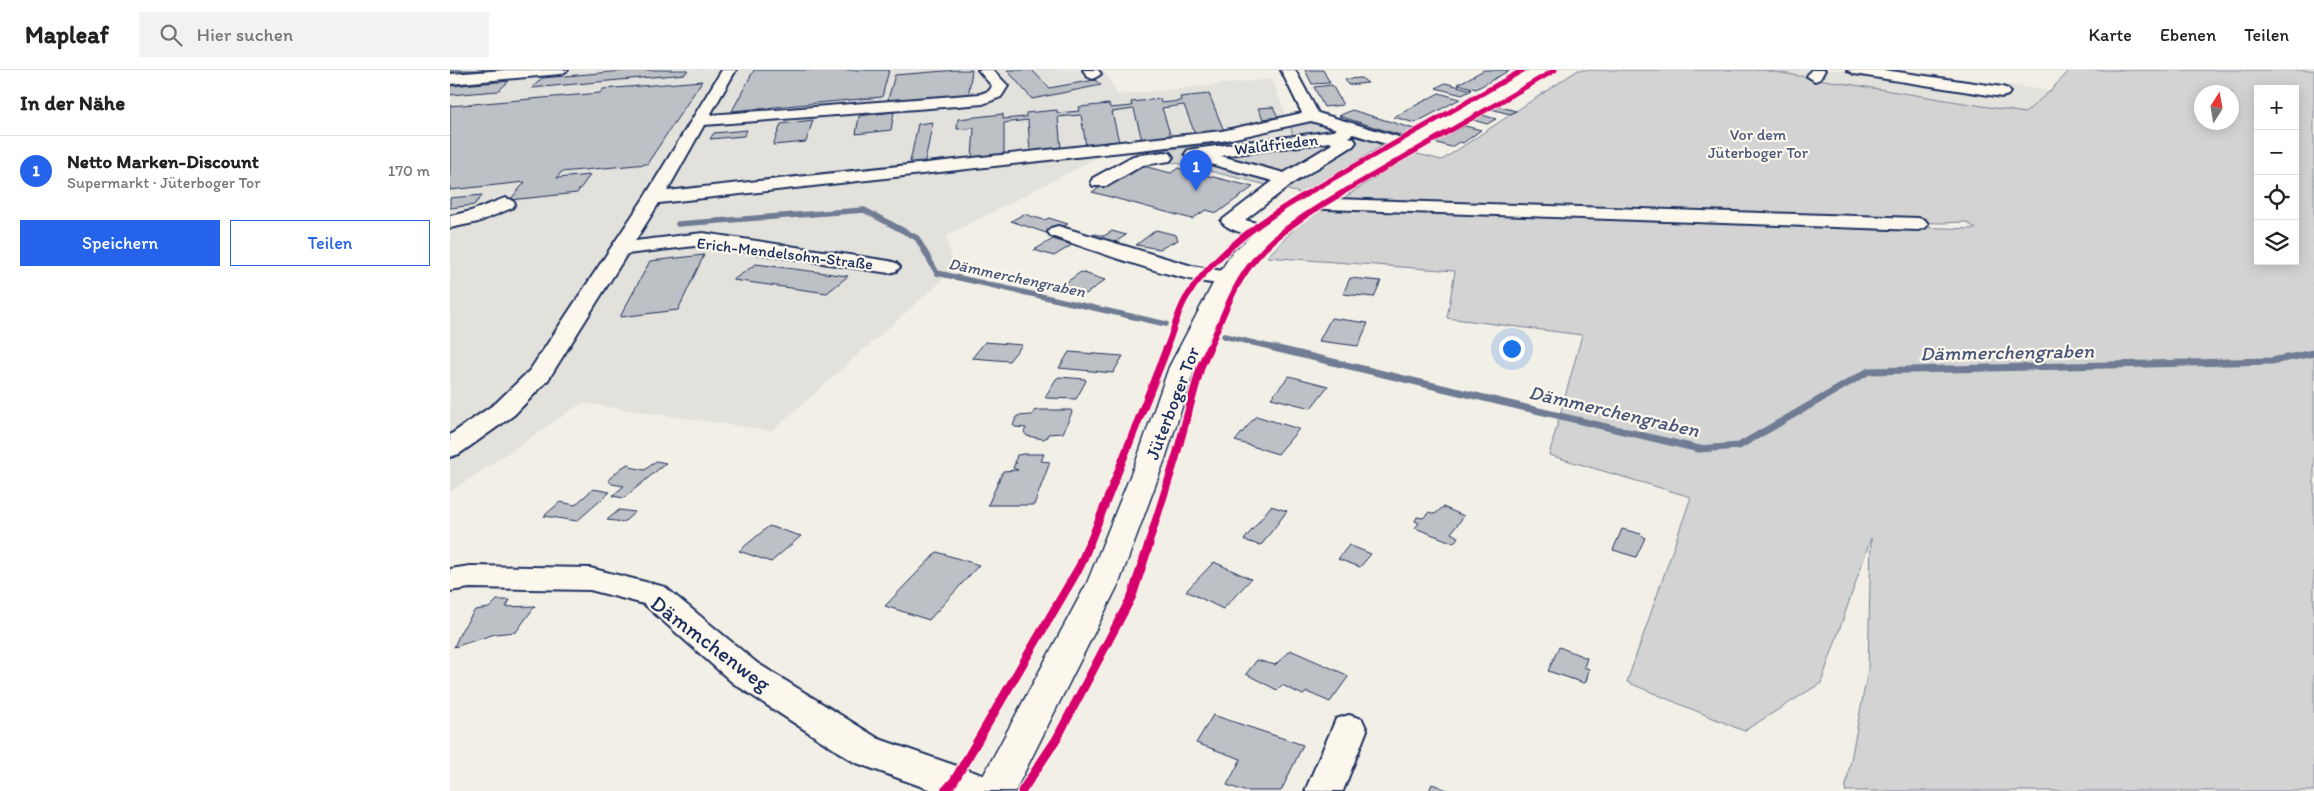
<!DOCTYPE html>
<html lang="de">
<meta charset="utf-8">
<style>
:root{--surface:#fff;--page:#f2f2f2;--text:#222;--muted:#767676;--line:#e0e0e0;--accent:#2563eb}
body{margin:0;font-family:Itim,sans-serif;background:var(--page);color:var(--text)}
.controls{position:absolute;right:15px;top:15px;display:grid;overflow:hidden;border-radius:0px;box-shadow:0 2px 12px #0003}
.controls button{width:45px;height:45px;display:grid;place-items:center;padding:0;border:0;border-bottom:1px solid var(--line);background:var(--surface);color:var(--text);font:25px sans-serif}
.compass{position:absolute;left:1744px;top:15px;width:45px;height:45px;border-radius:50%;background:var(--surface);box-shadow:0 2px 12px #0003;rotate:11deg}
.you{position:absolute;left:1061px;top:278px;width:18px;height:18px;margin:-12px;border:4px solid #fff;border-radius:50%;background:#1a73e8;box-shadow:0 0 0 8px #1a73e833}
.badge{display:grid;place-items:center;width:32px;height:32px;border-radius:50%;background:var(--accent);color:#fff;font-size:16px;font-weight:700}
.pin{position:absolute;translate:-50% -41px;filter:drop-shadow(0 1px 2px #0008)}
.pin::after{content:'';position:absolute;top:26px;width:18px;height:15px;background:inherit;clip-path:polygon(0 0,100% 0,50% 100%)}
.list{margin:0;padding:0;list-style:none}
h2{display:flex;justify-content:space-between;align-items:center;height:65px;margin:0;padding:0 20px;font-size:21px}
h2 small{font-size:16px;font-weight:400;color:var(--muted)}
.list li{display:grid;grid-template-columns:32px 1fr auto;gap:15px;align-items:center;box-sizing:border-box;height:70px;padding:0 20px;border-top:1px solid var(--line)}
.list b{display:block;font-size:19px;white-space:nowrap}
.list p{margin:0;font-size:16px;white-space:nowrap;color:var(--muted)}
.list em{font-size:16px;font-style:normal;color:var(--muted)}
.actions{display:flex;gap:10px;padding:15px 20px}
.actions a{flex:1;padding:11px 0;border:1px solid var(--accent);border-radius:0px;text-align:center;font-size:18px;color:var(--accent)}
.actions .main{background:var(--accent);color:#fff}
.icon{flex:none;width:28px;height:28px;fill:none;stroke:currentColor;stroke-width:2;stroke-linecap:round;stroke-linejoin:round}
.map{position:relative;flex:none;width:1864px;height:721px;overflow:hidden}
header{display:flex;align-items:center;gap:30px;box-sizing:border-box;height:70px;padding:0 25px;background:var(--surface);border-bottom:1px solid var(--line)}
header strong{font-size:24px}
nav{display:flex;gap:28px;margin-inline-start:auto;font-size:18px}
.search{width:350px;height:45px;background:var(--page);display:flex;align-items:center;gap:12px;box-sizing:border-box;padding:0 18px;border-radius:0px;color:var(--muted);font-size:19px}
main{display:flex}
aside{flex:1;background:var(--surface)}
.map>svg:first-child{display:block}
.built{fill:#e2e1dc}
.green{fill:#d2d3d2;stroke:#768198;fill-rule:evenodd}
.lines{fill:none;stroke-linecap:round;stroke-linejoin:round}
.stream-far1{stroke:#707b93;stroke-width:5.5}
.stream{stroke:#707b93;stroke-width:7}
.building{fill:#bdc0c4;stroke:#1b2f5e}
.minor-casing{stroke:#1b2f5e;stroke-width:4}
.major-casing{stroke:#1b2f5e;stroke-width:3}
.minor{fill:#fbf7ec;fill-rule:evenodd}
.major{fill:#fbf7ec;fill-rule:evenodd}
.cycleway-far3-casing{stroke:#fbf7ec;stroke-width:7}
.cycleway-far2-casing{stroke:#fbf7ec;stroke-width:9}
.cycleway-far1-casing{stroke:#fbf7ec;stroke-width:11}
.cycleway-casing{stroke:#fbf7ec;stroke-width:12}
.cycleway-far3{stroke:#d6006c;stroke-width:5}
.cycleway-far2{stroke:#d6006c;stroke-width:6}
.cycleway-far1{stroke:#d6006c;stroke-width:8}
.cycleway{stroke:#d6006c;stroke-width:9}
.labels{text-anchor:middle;stroke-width:4.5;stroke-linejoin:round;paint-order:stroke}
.far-park-label{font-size:16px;fill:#49587b;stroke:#fbf7ec}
.far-street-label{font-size:16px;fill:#1b2f5e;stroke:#fbf7ec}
.far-water-label{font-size:16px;font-style:italic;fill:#465579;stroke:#fbf7ec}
.street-label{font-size:19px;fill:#1b2f5e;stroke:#fbf7ec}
.water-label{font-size:20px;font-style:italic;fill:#465579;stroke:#fbf7ec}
.near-street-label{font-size:22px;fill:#1b2f5e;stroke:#fbf7ec}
</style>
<header>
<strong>Mapleaf</strong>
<div class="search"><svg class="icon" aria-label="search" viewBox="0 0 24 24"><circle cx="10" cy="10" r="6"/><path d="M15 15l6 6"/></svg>Hier suchen</div>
<nav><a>Karte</a><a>Ebenen</a><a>Teilen</a></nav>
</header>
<main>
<aside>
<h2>In der Nähe<small></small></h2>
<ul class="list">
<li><span class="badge">1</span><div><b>Netto Marken-Discount</b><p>Supermarkt · Jüterboger Tor</p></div><em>170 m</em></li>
</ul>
<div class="actions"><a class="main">Speichern</a><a>Teilen</a></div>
</aside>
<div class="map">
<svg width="1864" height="721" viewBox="0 0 1864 721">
<rect width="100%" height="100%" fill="#f2efe6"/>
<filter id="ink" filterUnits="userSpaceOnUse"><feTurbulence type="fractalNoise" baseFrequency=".02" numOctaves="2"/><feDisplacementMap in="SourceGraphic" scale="10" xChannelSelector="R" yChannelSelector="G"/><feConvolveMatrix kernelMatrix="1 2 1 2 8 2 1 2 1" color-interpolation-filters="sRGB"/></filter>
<g filter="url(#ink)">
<g class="built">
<polygon points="0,0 654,0 668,25 822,9 844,65 685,83 668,77 496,166 505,199 322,361 132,333 0,422"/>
<polygon points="1313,0 1455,0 1600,21 1575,43"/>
</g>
<g class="green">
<path d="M1128 0H1313L1575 43 1600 21 1620 0H1864V721H1395L1418 600 1421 468 1371 613 1294 661 1177 612 1241 427 1099 385 1132 265 997 248 1005 201 817 187 847 156 871 138 1526 159 1516 152 1490 153 892 133V129L963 83 992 90ZM1808 19H1845V191H1808ZM1752 22H1782V52H1752Z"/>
<polygon points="837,44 933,75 854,124 685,83 843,65"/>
</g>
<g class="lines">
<g class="stream-far1">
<polyline points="228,154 414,140 467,168 487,203 716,254"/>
<polyline points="774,266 829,279"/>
</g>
<polyline class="stream" points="824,278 1249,379 1289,376 1419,301 1821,291 1864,283"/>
</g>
<g class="building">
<polygon points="0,0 46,0 0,4"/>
<polygon points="185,0 238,0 235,4 82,18 92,8"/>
<polygon points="304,0 439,0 432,27 282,41"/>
<polygon points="507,0 522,0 518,28 436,36 445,5"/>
<polygon points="557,0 582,0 599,18 645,10 651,15 582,29"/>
<polygon points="855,0 873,0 880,13 862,14"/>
<polygon points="1034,0 1060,0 1026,19 1008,14"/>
<polygon points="911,8 918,13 898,15 895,9"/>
<polygon points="59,11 48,21 0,25 0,16"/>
<polygon points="252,11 197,94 111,102 107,108 140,105 127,123 60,130 75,112 0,120 0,36 150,23 153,19"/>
<polygon points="995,13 1022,20 1012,25 986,18"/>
<polygon points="882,15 893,35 874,37 864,17"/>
<polygon points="989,23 1010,29 965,53 944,47"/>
<polygon points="759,24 774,61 745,64 734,35 712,38 721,67 692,70 684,39 662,42 669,72 636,76 631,45 608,47 611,79 580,82 578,50 554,53 554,84 522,88 524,58 507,59 508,49 553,44 553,49 576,47 576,43 607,40 607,43 630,41 629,37 659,34 660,38 682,36 681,32 710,29 711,33 731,31 730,27"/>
<polygon points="1047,36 1066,41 1060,44 1041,39"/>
<polygon points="823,37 828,47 813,49 808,38"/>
<polygon points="902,40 964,59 953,66 889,46"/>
<polygon points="444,42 441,60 406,64 409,46"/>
<polygon points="1032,45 1046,49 1037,54 1023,50"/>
<polygon points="363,50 356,72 323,75 331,54"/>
<polygon points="483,52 475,91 460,92 468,54"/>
<polygon points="1015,56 1031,60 1013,73 1009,72 1001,77 984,72"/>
<polygon points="297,60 294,66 260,69 264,63"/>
<polygon points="689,95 721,103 728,98 803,117 767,143 756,140 742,149 642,122"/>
<polygon points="33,125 24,135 0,138 0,128"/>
<polygon points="574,144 594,150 599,148 618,154 599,164 561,151"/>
<polygon points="706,160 726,165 728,170 710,179 686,175"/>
<polygon points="662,161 676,165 661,175 639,168 645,164 654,166"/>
<polygon points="603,169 622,175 604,186 584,180"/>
<polygon points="254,185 228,240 170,247 200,191"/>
<polygon points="306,194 398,206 377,223 283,210"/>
<polygon points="631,202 655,210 636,224 611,216"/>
<polygon points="900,208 931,211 924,227 893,224"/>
<polygon points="881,248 918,253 908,276 869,271"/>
<polygon points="535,272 572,275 559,291 522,288"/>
<polygon points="619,282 673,286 663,303 609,298"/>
<polygon points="839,306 878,316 861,338 821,328"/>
<polygon points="609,307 635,309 636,311 626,329 596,328 595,327 606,309"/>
<polygon points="587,340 621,340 622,342 613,363 598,364 598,367 593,369 577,366 574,362 576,358 565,357 563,355 567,346 582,345 584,341"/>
<polygon points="806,346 849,359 828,384 785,371"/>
<polygon points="574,384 594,384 591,391 600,392 584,435 538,435 553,401 568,400 563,398 565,393 567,393 565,392 567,385"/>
<polygon points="206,391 216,393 174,428 162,426 174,416 162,414 158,410 171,398 178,394 181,395 180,397 195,400"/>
<polygon points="143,419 160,422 127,451 94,446 110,432 125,435"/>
<polygon points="821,436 837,441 812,474 809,475 794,470"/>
<polygon points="993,437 1014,446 1001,463 1008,467 1004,473 965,458 969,453 965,451 967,447 973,448 979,442 985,444"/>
<polygon points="169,440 185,442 174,452 157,450"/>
<polygon points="319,456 351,466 321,492 289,481"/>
<polygon points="1172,459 1191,464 1195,468 1186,487 1163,480"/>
<polygon points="899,475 921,484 910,497 888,489"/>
<polygon points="487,482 529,495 479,550 435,536"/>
<polygon points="764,492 801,509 773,539 736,521"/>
<polygon points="47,530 60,530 56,537 85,536 66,562 45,564 4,577 11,561 25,540 39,538"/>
<polygon points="1109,577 1137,588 1134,597 1139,599 1136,612 1134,613 1098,601"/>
<polygon points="840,580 897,605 898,607 880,632 857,622 853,625 832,615 827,620 796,604 807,590 825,595"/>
<polygon points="763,645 853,675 831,721 794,721 777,715 791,689 746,673"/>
<polygon points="982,714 1000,721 979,721"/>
</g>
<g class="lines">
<g class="minor-casing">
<g id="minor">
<polygon points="55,0 118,0 111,4 0,14 0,4"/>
<path d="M272 0H286L260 45 530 24 539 21 542 16 528 0H543L558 16 551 27 533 34 254 55 217 121 772 61 852 43 831 0H845L868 43 962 71 965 75 962 79 956 80 903 64 898 67 903 68 906 72 903 76 843 113 795 150 824 158 827 162 824 166C812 169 778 162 771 151L823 111 738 88 735 84 738 80 744 79 883 61 887 59 861 51 772 71 209 133 185 171 253 163 439 191 446 193 450 197 446 201 439 203 253 175 177 184 98 310 64 345 9 384 0 387V365L46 333 80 300 194 128ZM880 72 882 74 834 103 771 86Z"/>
<polygon points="633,0 648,0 651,4 643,9 638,7"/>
<polygon points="1361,0 1375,0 1370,9 1365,11 1357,6"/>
<polygon points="1397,0 1434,0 1552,17 1558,19 1560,22 1558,25 1552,27 1404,4"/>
<polygon points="714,82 720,83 723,87 720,91 693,95 657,116 643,116 641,112 643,108 683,86"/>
<polygon points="55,128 62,130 65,134 62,138 28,152 0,158 0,146 21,141"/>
<polygon points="855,128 1468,148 1475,150 1478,154 1475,158 1468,160 848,138 845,134 848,130"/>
<path d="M608 156 742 196 785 203 788 208 785 213C752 221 638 178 601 166L598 162 601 158Z"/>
<polygon points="20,496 140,498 215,517 307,593 429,669 544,709 550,721 484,721 404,692 283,613 194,534 140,520 20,518 0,521 0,499"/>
<polygon points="899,645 912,649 917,660 893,721 855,721 886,649"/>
</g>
</g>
<g class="major-casing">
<polygon id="major" points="1079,0 1098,0 1096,3 858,141 824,166 798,192 788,208 745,297 715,389 669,513 565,721 525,721 637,513 687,389 719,297 766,208 782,183 810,158 844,133"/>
</g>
<use href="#minor" class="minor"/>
<use href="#major" class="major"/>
<g class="cycleway-far3-casing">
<g id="cycleway-far3">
<polyline points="856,124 1073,0"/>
<polyline points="890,124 1105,0"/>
</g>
</g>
<g class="cycleway-far2-casing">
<g id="cycleway-far2">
<path d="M716 279C723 263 727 243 736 228 764 183 813 149 858 123"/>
<path d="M759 279C769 256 778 230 791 209 814 170 854 145 892 123"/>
</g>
</g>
<g class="cycleway-far1-casing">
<g id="cycleway-far1">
<polyline points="639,475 717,278"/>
<polyline points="698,475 725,390 751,296 759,278"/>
</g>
</g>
<g class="cycleway-casing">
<g id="cycleway">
<polyline points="495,721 504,711 630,496 639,474"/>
<polyline points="572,721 606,670 682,526 699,474"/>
</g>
</g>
<use href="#cycleway-far3" class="cycleway-far3"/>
<use href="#cycleway-far2" class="cycleway-far2"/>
<use href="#cycleway-far1" class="cycleway-far1"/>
<use href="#cycleway" class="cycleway"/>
</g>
</g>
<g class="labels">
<g class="far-park-label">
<text x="1308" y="70">Vor dem<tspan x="1308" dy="18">Jüterboger Tor</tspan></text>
</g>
<g class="far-street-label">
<text transform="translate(826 74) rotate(-7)" y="6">Waldfrieden</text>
<text transform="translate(335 183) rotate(7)" y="6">Erich-Mendelsohn-Straße</text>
</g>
<g class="far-water-label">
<text transform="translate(567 207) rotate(12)" y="6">Dämmerchengraben</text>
</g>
<g class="street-label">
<text transform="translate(722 333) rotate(-69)" y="7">Jüterboger Tor</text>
</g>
<g class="water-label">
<text transform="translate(1557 282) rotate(-1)" y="7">Dämmerchengraben</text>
<text transform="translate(1164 341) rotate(13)" y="7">Dämmerchengraben</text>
</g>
<g class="near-street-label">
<text transform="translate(261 573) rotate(37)" y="8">Dämmchenweg</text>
</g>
</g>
</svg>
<div class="controls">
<button>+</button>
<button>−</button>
<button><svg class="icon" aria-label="locate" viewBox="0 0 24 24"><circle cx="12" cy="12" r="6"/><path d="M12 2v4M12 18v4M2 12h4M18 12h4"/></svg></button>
<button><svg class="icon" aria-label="layers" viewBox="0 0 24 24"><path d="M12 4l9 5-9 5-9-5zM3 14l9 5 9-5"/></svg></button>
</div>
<svg class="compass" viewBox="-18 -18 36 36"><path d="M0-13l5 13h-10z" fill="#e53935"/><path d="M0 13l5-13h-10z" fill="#767676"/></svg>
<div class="you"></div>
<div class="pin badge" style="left:746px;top:121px">1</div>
</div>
</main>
